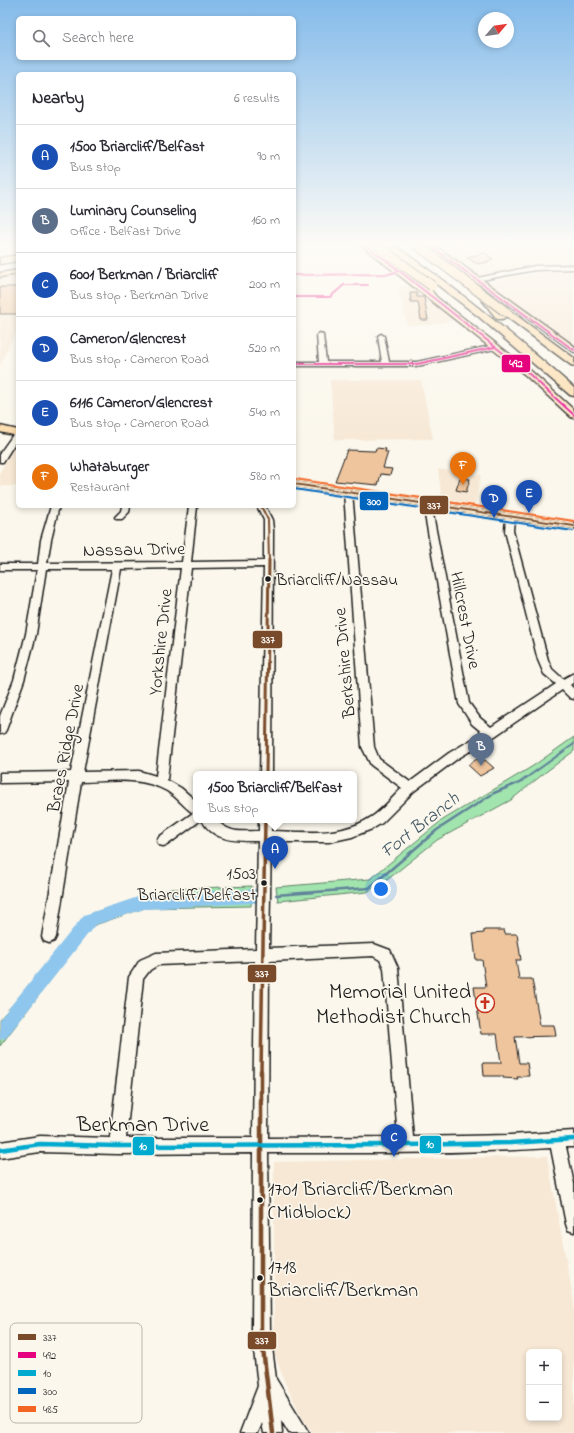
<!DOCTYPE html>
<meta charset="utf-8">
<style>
:root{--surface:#fff;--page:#f7f7f7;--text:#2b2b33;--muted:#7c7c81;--line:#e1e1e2;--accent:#2563eb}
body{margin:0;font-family:"Indie Flower",sans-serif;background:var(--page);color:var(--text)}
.controls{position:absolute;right:12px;bottom:12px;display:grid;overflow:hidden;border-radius:6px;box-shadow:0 2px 6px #0003}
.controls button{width:36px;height:36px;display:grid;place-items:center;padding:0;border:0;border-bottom:1px solid var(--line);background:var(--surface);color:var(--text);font:20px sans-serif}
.compass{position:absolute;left:478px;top:12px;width:36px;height:36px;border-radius:50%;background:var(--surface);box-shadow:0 2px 6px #0003;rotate:61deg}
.you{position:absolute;left:381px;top:889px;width:14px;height:14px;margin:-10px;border:3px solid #fff;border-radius:50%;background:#1a73e8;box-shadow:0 0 0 6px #1a73e833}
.badge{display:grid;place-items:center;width:26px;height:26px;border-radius:50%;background:var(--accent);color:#fff;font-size:13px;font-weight:700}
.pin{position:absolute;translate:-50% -33px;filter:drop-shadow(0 1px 2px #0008)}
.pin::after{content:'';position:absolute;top:21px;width:14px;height:12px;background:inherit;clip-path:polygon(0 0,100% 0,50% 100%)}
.popup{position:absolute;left:193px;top:771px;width:164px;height:52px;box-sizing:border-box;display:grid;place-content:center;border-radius:6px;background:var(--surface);filter:drop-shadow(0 1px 3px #0005);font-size:13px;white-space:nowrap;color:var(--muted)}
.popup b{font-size:15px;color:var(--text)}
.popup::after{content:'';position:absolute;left:50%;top:100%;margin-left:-8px;border:8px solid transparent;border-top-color:var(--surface)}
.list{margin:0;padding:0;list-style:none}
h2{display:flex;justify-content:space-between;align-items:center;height:52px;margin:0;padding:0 16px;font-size:17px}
h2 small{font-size:13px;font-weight:400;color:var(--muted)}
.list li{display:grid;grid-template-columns:26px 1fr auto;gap:12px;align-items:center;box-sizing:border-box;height:64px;padding:0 16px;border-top:1px solid var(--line)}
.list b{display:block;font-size:15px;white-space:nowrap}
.list p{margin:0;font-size:13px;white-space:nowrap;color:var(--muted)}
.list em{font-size:13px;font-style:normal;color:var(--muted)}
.icon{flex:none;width:22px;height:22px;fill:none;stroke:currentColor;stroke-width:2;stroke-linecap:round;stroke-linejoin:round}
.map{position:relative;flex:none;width:574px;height:1433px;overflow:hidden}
.search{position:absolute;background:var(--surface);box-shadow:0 2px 6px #0003;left:16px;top:16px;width:280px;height:44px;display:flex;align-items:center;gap:10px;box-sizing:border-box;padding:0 14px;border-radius:6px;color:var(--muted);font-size:15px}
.panel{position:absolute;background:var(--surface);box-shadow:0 2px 6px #0003;left:16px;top:72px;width:280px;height:436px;border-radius:6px}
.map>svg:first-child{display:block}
.built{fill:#f7e8d5;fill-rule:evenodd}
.green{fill:#a1e4ae;stroke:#5e8065}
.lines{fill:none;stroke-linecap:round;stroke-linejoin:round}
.stream-far1{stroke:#618299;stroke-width:2}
.stream{stroke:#618299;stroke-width:2.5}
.river{fill:#8fc6ed;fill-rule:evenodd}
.building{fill:#efc59e;stroke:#1c1c1c}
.minor-casing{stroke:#1c1c1c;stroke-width:3}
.major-casing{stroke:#1c1c1c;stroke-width:3}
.highway-casing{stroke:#1c1c1c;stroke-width:3}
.minor{fill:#fbf7ec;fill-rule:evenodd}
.major{fill:#fcdcac;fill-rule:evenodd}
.highway{fill:#fcdcac;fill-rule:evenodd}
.highway-bridge-casing{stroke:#1c1c1c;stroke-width:11;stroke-linecap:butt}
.highway-bridge{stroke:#fcdcac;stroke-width:9}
.bus-1-far3-casing{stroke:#fbf7ec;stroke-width:4}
.bus-1-far2-casing{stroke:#fbf7ec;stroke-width:6}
.bus-1-far1-casing{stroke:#fbf7ec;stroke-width:6}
.bus-1-casing{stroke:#fbf7ec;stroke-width:8}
.bus-2-casing{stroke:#fbf7ec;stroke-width:4}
.bus-3-casing{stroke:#fbf7ec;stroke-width:8}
.bus-4-casing{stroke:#fbf7ec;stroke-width:4}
.bus-5-casing{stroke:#fbf7ec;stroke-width:4}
.bus-1-far3{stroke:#7a4b2a;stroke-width:2}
.bus-1-far2{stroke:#7a4b2a;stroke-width:3}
.bus-1-far1{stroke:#7a4b2a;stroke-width:3.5}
.bus-1{stroke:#7a4b2a;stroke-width:4.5}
.bus-2{stroke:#e5007d;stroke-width:2}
.bus-3{stroke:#00a9ce;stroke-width:4.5}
.bus-4{stroke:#0065bd;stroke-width:2}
.bus-5{stroke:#f26522;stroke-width:2}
.bus-dot{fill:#1c1c1c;stroke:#fbf7ec;stroke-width:1.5}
.labels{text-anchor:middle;stroke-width:3.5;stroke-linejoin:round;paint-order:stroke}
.bus-label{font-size:17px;fill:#1c1c1c;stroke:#fbf7ec;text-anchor:start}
.street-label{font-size:18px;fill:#1c1c1c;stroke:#fbf7ec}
.water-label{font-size:19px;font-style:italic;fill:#445865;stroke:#fbf7ec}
.near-bus-label{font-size:20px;fill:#1c1c1c;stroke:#fbf7ec;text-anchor:start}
.near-poi-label{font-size:22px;fill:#1c1c1c;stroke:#fbf7ec;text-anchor:end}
.near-street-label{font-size:22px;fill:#1c1c1c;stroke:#fbf7ec}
.key{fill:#fbf7ec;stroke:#b8b5ae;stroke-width:1}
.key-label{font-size:11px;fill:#1c1c1c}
.line-badge{stroke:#fbf7ec;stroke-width:1.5}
.badge-label{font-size:11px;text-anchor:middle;font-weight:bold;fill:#fff}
</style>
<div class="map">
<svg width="574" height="1433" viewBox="0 0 574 1433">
<rect width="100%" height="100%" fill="#fbf7ec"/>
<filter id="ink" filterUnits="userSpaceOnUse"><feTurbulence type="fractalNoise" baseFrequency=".025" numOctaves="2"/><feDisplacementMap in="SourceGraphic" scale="8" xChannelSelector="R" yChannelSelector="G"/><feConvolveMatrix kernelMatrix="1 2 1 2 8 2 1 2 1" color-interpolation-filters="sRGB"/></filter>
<g filter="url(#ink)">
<g class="built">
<polygon points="430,242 574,242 574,266 532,267 478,278"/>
<polygon points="574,270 574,347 485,283 537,272"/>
<polygon points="18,275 18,327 0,366 0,278"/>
<polygon points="414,285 456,320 429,325 407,325 398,287"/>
<polygon points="330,380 421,380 433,439 335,440"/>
<polygon points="18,439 18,486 0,486 0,472"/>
<polygon points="438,469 481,475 475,505 442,500"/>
<path d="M547 1156 574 1303V1433H313L303 1419 285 1383 274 1352V1162ZM529 1352H559V1418H529Z"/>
</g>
<g class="green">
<polygon points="574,737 574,751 547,771 511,800 437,840 387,880 367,892 278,901 276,887 370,879 441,821 533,766"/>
<polygon points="252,886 251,906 145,908 92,926 0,1046 0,1019 92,913 170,889"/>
</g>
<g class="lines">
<polyline class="stream-far1" points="511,786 519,783 574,744"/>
<polyline class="stream" points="276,895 369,888 437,830 494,793 513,785"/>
<polygon class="river" points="254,889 259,891 262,896 259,901 254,903 144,909 95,925 6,1038 0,1040 0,1019 84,915 144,895"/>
</g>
<g class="building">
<polygon points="485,253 493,259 487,261 488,262 477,264 466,257"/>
<rect x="0" y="287" width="18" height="27"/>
<polygon points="410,293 417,293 417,297 424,297 428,320 421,320 418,302 411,302"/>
<polygon points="376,448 386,449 385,452 388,452 383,468 392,469 390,475 381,474 378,485 335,481 347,450 373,451 375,451"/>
<polygon points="460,478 470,479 466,492 456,490"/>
<polygon points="477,759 481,763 485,760 494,768 480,776 468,765"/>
<polygon points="484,930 504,930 505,934 517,934 521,960 516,960 519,979 532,979 540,1025 554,1025 556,1036 515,1037 519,1063 527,1063 529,1076 522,1076 522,1077 517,1077 518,1079 503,1078 503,1076 484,1076 483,1063 501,1063 497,1034 481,1034 474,987 486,987 482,960 476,960 473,934 484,933"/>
</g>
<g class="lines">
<g class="minor-casing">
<g id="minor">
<polygon points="574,265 574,269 535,270 476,281 473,279 535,266"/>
<polygon points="320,333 323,335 326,362 382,362 378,336 381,334 384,336 389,362 417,362 495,345 498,347 495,349 417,366 294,366 294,362 319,362 317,335"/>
<polygon points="15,432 18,432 18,438 3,462 0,462 0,453"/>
<path d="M348 489 352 492 374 747 379 759 410 782 449 753 483 733 472 724 459 704 423 504 424 502H430L431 504 469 703 480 718 491 727 556 684 544 674 538 660 505 531 506 517 510 514 514 517 513 531 548 660 552 669 563 679 574 673V682L570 685 574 689V699L570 698 562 690 495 736 457 759 414 791 382 823 372 829 352 837 329 842H271L269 948 374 944 390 950 398 968 413 1137 510 1135 574 1131V1147H566L574 1184V1232L568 1230 566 1224 551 1148C457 1154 363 1153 268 1153L270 1332 276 1379 309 1433H289L281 1420 282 1433H264L262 1423 258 1433H240L258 1386 252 1332 253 1153 117 1154 40 1152 0 1158V1142L40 1136 110 1138 129 977 140 960 156 953 256 949 258 841C238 841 213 842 202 820H216C231 834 239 831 259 831V820H271V831C305 832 343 837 373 816 383 809 393 797 402 788L371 765 362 747 344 492ZM373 956 380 960 384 968 398 1137 268 1138 269 961ZM255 961 253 1138H126L143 979 150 970 158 965Z"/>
<path d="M51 506H59L51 540 47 563 182 562 189 506H197L191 562 264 561V520L257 506H265L272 520 273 530 272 774H260L264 567 191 568 167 780 181 788 196 801V820H201L167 845 163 846 159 845 157 841 159 837 193 813C184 807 177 797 167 791 141 776 109 781 81 782L56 937 54 941 49 943 44 941 42 937 69 782 0 783V773L71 772 112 569H46L36 634 24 680 6 730 4 733 0 734V716L14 680 26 634 37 570H0V564H38L41 540ZM181 568 156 776 139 771 83 772 121 569Z"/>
<polygon points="122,506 130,506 129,512 122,519 116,519 115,517 121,511"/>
</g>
</g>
<g class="major-casing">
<g id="major">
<polygon points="357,242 365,242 385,257 530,370 574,410 574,418 571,417 524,374"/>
<polygon points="422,242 430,242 574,346 574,352"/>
<polygon points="18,255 18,259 0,262 0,258"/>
<polygon points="18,270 18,274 0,277 0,273"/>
<polygon points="0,426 18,430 18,436 0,432"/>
<polygon points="294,481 574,523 574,529 294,487"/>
</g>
</g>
<g class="highway-casing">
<g id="highway">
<polygon points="365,242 375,242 387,250 386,252 380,252"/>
<path d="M379 242H389C454 286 515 336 574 388V396L570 395 478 316 430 279Z"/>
<polygon points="18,257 18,261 0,264 0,260"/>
<polygon points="454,263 460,263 470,273 503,315 505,317 503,319 497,319 464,277 454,267 453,265"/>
<polygon points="408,267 414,267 437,298 436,300 430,300 407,269"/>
<polygon points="506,309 509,310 574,358 574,366 571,365 503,314 502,312 503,310"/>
</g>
</g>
<use href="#minor" class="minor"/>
<use href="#major" class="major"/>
<use href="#highway" class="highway"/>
<g class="highway-bridge-casing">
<g id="highway-bridge">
<polyline points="416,244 506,312"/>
<polyline points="383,250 432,286"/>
</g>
</g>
<use href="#highway-bridge" class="highway-bridge"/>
<g class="bus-1-far3-casing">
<g id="bus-1-far3">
<polyline points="294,484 574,526"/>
<polyline points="261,506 268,520 269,561"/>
</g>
</g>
<g class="bus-1-far2-casing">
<polyline id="bus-1-far2" points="266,774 269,560"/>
</g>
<g class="bus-1-far1-casing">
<polyline id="bus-1-far1" points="261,1072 265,820"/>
</g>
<g class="bus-1-casing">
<polyline id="bus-1" points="261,1071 261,1332 273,1433"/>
</g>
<g class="bus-2-casing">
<g id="bus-2">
<polyline points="360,242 383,258 527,372 574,415"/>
<polyline points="425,242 574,350"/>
<polyline points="294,275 389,274 399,271"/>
<polyline points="294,297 330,297 344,285 368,285"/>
<polyline points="294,364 417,364 495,347"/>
</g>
</g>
<g class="bus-3-casing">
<polyline id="bus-3" points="0,1150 40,1144 117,1146 406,1145 510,1143 574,1139"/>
</g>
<g class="bus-4-casing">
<polyline id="bus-4" points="294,489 573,531"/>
</g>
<g class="bus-5-casing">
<polyline id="bus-5" points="295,479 574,521"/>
</g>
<use href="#bus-1-far3" class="bus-1-far3"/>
<use href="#bus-1-far2" class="bus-1-far2"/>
<use href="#bus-1-far1" class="bus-1-far1"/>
<use href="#bus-1" class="bus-1"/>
<use href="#bus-2" class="bus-2"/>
<use href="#bus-3" class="bus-3"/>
<use href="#bus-4" class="bus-4"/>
<use href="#bus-5" class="bus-5"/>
</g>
</g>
<linearGradient id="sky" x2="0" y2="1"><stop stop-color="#84bbea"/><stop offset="0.55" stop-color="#fdfbf6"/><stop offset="1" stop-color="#fdfbf6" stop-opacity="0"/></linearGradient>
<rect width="574" height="443" fill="url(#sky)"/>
<defs>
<g id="church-ring" transform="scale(1)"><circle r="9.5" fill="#fbf7ec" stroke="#c8321e" stroke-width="1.5"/><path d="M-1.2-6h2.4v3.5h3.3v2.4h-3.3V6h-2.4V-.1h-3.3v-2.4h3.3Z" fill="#c8321e"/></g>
</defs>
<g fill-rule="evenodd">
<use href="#church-ring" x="485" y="1003"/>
</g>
<g class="bus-dot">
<circle cx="268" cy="579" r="3.5"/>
<circle cx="264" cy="883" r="3.5"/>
<circle cx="260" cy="1200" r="3.5"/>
<circle cx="260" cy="1278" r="3.5"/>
</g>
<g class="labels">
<g class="bus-label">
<text x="276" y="585">Briarcliff/Nassau</text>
<text x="256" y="879" text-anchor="end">1503<tspan x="256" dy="21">Briarcliff/Belfast</tspan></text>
</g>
<g class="street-label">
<text transform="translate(134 549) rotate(-1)" y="6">Nassau Drive</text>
<text transform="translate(466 620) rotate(79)" y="6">Hillcrest Drive</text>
<text transform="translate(160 642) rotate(-84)" y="6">Yorkshire Drive</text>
<text transform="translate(344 663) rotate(-95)" y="6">Berkshire Drive</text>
<text transform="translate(65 748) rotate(-79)" y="6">Braes Ridge Drive</text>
</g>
<g class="water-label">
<text transform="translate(419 824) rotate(-38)" y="7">Fort Branch</text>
</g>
<g class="near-bus-label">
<text x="268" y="1195">1701 Briarcliff/Berkman<tspan x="268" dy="23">(Midblock)</tspan></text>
<text x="268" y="1273">1718<tspan x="268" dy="23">Briarcliff/Berkman</tspan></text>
</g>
<g class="near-poi-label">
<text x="471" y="998">Memorial United<tspan x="471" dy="25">Methodist Church</tspan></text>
</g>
<g class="near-street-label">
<text x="143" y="1131">Berkman Drive</text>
</g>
</g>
<rect x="10" y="1323" width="132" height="100" rx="6" class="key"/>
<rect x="18" y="1334" width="18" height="6" fill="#7a4b2a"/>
<rect x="18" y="1352" width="18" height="6" fill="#e5007d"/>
<rect x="18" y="1370" width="18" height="6" fill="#00a9ce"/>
<rect x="18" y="1388" width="18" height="6" fill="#0065bd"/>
<rect x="18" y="1406" width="18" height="6" fill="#f26522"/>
<g class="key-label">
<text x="43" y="1341">337</text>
<text x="43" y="1359">492</text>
<text x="43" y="1377">10</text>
<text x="43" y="1395">300</text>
<text x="43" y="1413">485</text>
</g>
<g class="line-badge">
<rect x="501" y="354" width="30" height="19" rx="4" fill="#e5007d"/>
<rect x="359" y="491" width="30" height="20" rx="4" fill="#0065bd"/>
<rect x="419" y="495" width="30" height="20" rx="4" fill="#7a4b2a"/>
<rect x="252" y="630" width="31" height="19" rx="4" fill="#7a4b2a"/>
<rect x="247" y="964" width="30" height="19" rx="4" fill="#7a4b2a"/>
<rect x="419" y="1135" width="23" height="19" rx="4" fill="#00a9ce"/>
<rect x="132" y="1136" width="23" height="20" rx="4" fill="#00a9ce"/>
<rect x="247" y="1331" width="30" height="19" rx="4" fill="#7a4b2a"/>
</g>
<g class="badge-label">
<text x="516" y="367">492</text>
<text x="374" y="505">300</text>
<text x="434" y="509">337</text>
<text x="268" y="643">337</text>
<text x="262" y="977">337</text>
<text x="430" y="1148">10</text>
<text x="143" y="1150">10</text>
<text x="262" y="1344">337</text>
</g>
</svg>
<div class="controls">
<button>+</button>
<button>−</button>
</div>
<svg class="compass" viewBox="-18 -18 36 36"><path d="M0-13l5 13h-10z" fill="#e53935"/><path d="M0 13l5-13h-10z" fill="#7c7c81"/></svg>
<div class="you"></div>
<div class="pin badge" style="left:275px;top:869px;background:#1a4fb4">A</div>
<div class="popup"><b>1500 Briarcliff/Belfast</b>Bus stop</div>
<div class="pin badge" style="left:481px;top:766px;background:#5c6f8a">B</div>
<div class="pin badge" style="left:394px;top:1157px;background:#1a4fb4">C</div>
<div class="pin badge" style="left:494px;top:518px;background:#1a4fb4">D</div>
<div class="pin badge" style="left:529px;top:513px;background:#1a4fb4">E</div>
<div class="pin badge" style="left:463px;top:485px;background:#e8710a">F</div>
<div class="search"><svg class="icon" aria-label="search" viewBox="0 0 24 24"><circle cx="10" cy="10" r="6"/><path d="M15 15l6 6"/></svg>Search here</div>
<section class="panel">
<h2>Nearby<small>6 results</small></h2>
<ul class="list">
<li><span class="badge" style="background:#1a4fb4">A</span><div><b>1500 Briarcliff/Belfast</b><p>Bus stop</p></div><em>90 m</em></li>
<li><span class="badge" style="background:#5c6f8a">B</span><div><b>Luminary Counseling</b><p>Office · Belfast Drive</p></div><em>160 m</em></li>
<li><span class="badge" style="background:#1a4fb4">C</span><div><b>6001 Berkman / Briarcliff</b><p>Bus stop · Berkman Drive</p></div><em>200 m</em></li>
<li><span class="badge" style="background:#1a4fb4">D</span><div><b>Cameron/Glencrest</b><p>Bus stop · Cameron Road</p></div><em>520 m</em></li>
<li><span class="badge" style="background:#1a4fb4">E</span><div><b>6116 Cameron/Glencrest</b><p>Bus stop · Cameron Road</p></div><em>540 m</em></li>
<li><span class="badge" style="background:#e8710a">F</span><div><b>Whataburger</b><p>Restaurant</p></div><em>580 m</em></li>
</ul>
</section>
</div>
